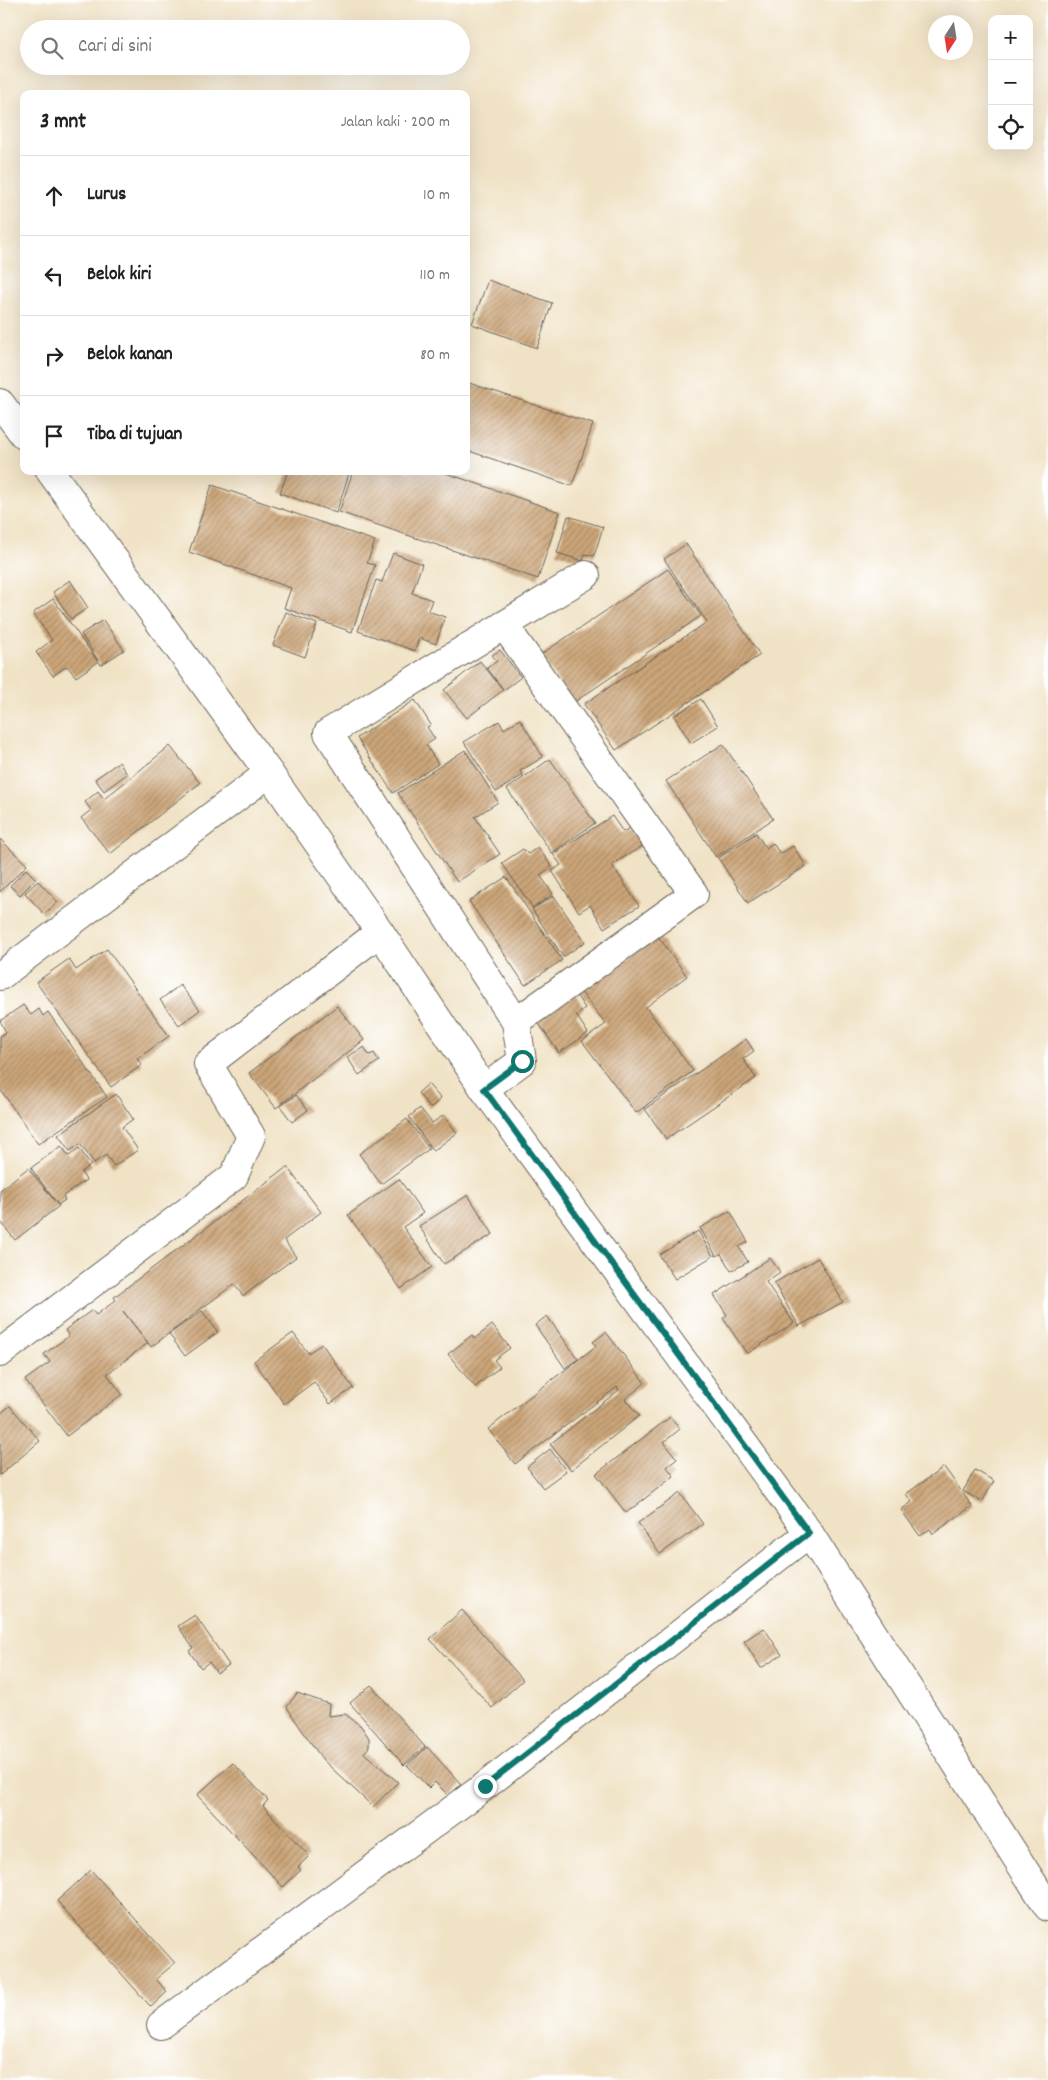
<!DOCTYPE html>
<html lang="id">
<meta charset="utf-8">
<style>
:root{--surface:#fff;--page:#f2f2f2;--text:#222;--muted:#767676;--line:#e0e0e0}
body{margin:0;font-family:Dekko,sans-serif;background:var(--page);color:var(--text)}
.controls{position:absolute;right:15px;top:15px;display:grid;overflow:hidden;border-radius:10px;box-shadow:0 5px 20px #0002}
.controls button{width:45px;height:45px;display:grid;place-items:center;padding:0;border:0;border-bottom:1px solid var(--line);background:var(--surface);color:var(--text);font:25px sans-serif}
.compass{position:absolute;left:928px;top:15px;width:45px;height:45px;border-radius:50%;background:var(--surface);box-shadow:0 5px 20px #0002;rotate:192deg}
.stop{position:absolute;width:15px;height:15px;margin:-11px;border:4px solid #0f766e;border-radius:50%;background:#fff}
.stop.end{background:#0f766e;border-color:#fff;box-shadow:0 1px 5px #0008}
.list{margin:0;padding:0;list-style:none}
h2{display:flex;justify-content:space-between;align-items:center;height:65px;margin:0;padding:0 20px;font-size:21px}
h2 small{font-size:16px;font-weight:400;color:var(--muted)}
.list li{display:grid;grid-template-columns:32px 1fr auto;gap:15px;align-items:center;box-sizing:border-box;height:80px;padding:0 20px;border-top:1px solid var(--line)}
.list b{display:block;font-size:19px;white-space:nowrap}
.list em{font-size:16px;font-style:normal;color:var(--muted)}
.icon{flex:none;width:28px;height:28px;fill:none;stroke:currentColor;stroke-width:2;stroke-linecap:round;stroke-linejoin:round}
.map{position:relative;flex:none;width:1048px;height:2080px;overflow:hidden}
.search{position:absolute;background:var(--surface);box-shadow:0 5px 20px #0002;left:20px;top:20px;width:450px;height:55px;display:flex;align-items:center;gap:12px;box-sizing:border-box;padding:0 18px;border-radius:28px;color:var(--muted);font-size:19px}
.panel{position:absolute;background:var(--surface);box-shadow:0 5px 20px #0002;left:20px;top:90px;width:450px;height:385px;border-radius:10px}
.map>svg:first-child{display:block}
.building{fill:url(#building-hatch)}
.lines{fill:none;stroke-linecap:round;stroke-linejoin:round}
.street-casing{stroke:#666157;stroke-width:30}
.secondary-casing{stroke:#666157;stroke-width:30}
.street{stroke:#fff;stroke-width:28}
.secondary{stroke:#fff;stroke-width:28}
.route{stroke:#0f766e;stroke-width:6}
</style>
<div class="map">
<svg width="1048" height="2080" viewBox="0 0 1048 2080">
<defs>
<pattern id="building-hatch" width="6" height="6" patternUnits="userSpaceOnUse" patternTransform="scale(1.25)"><rect width="6" height="6" fill="#cca679"/><path d="M-1 1l2-2M0 6l6-6M5 7l2-2" fill="none" stroke="#a58662"/></pattern>
</defs>
<rect width="100%" height="100%" fill="#fff"/>
<filter id="ink" filterUnits="userSpaceOnUse"><feTurbulence type="fractalNoise" baseFrequency=".02" numOctaves="2"/><feDisplacementMap in="SourceGraphic" scale="10" xChannelSelector="R" yChannelSelector="G"/><feConvolveMatrix kernelMatrix="1 2 1 2 8 2 1 2 1" color-interpolation-filters="sRGB"/></filter>
<filter id="wash" filterUnits="userSpaceOnUse"><feTurbulence type="fractalNoise" baseFrequency=".0096" numOctaves="4" result="noise"/><feDisplacementMap in="SourceGraphic" scale="20" xChannelSelector="R" yChannelSelector="G"/><feGaussianBlur stdDeviation="1.12" result="paint"/><feColorMatrix in="noise" values="0 0 0 0 0 0 0 0 0 0 0 0 0 0 0 0 0 1.4 0 .05"/><feComposite in="paint" operator="in"/></filter>
<g filter="url(#wash)">
<rect width="100%" height="100%" fill="#f0e2c5"/>
<g id="blocks">
<g class="building">
<polygon points="488,280 552,303 537,348 472,324"/>
<polygon points="466,382 593,424 572,486 466,450"/>
<polygon points="288,471 350,471 336,513 280,493"/>
<polygon points="353,471 440,471 560,512 538,579 339,512"/>
<polygon points="212,485 375,541 367,563 375,565 352,632 284,608 291,588 189,552"/>
<polygon points="568,516 603,527 594,556 585,554 583,561 557,553"/>
<polygon points="686,544 760,655 616,750 584,704 707,622 664,559"/>
<polygon points="393,553 422,564 412,593 432,600 428,611 445,617 436,644 419,638 415,651 358,631 376,580 382,582"/>
<polygon points="668,569 701,616 573,703 540,655"/>
<polygon points="70,580 88,608 71,619 53,592"/>
<polygon points="53,599 98,662 76,677 67,666 53,676 36,652 52,640 33,613"/>
<polygon points="286,612 317,624 305,657 273,645"/>
<polygon points="103,620 124,650 101,665 81,634"/>
<polygon points="500,650 521,677 504,690 487,668 497,661 492,655"/>
<polygon points="480,661 503,690 467,718 444,690"/>
<polygon points="701,699 718,726 691,743 674,716"/>
<polygon points="415,700 431,725 427,727 435,739 426,745 438,764 393,793 357,738"/>
<polygon points="520,719 543,757 520,771 523,775 496,792 464,742 499,721 504,729"/>
<polygon points="723,744 773,819 716,857 666,781"/>
<polygon points="170,746 200,783 110,854 81,818 91,810 85,802 98,791 104,799"/>
<polygon points="465,750 498,802 475,817 500,854 457,882 398,793"/>
<polygon points="550,759 595,823 552,853 507,789"/>
<polygon points="119,762 127,774 104,791 95,779"/>
<polygon points="612,816 623,832 630,828 642,846 612,865 639,906 604,928 590,905 579,912 552,871 561,865 553,854"/>
<polygon points="756,833 766,848 773,843 780,854 793,846 806,866 748,903 718,858"/>
<polygon points="0,839 27,865 0,892"/>
<polygon points="538,847 552,867 540,875 553,894 533,908 502,863 523,849 528,854"/>
<polygon points="26,869 36,879 20,895 10,886"/>
<polygon points="506,877 562,960 525,985 469,901"/>
<polygon points="38,881 58,902 44,914 25,893"/>
<polygon points="554,896 585,942 563,957 532,909"/>
<polygon points="658,936 687,976 646,1007 693,1071 636,1113 582,1041 606,1024 581,992"/>
<polygon points="107,949 169,1036 137,1059 142,1065 111,1087 36,982 69,959 76,970"/>
<polygon points="180,985 200,1010 179,1025 160,1000"/>
<polygon points="576,995 585,1008 576,1015 588,1033 559,1053 535,1018"/>
<polygon points="23,1005 31,1015 39,1009 43,1016 48,1012 107,1097 38,1144 0,1089 0,1036 6,1032 0,1021"/>
<polygon points="337,1006 364,1040 276,1108 249,1073"/>
<polygon points="746,1039 754,1051 743,1059 756,1078 666,1139 645,1109"/>
<polygon points="364,1047 369,1055 374,1053 379,1061 359,1075 347,1057"/>
<polygon points="428,1084 441,1099 430,1108 418,1093"/>
<polygon points="116,1094 133,1119 122,1127 138,1150 114,1166 106,1155 94,1163 80,1144 70,1151 58,1135"/>
<polygon points="296,1095 308,1110 292,1122 280,1106"/>
<polygon points="420,1108 432,1123 444,1115 457,1133 433,1151 409,1117"/>
<polygon points="407,1119 429,1149 381,1184 359,1154"/>
<polygon points="61,1146 69,1156 79,1148 91,1165 81,1172 86,1180 63,1196 65,1200 58,1205 31,1168"/>
<polygon points="287,1167 321,1212 284,1240 296,1257 243,1296 234,1284 151,1347 123,1311 148,1343 107,1374 122,1394 67,1436 25,1380 50,1362 44,1354 69,1336 65,1330 92,1310 96,1315 116,1300 114,1297"/>
<polygon points="28,1168 59,1206 15,1240 0,1221 0,1190"/>
<polygon points="399,1179 423,1213 403,1227 432,1267 401,1289 348,1215"/>
<polygon points="468,1195 493,1234 444,1264 419,1226"/>
<polygon points="730,1211 748,1242 739,1247 748,1262 731,1271 721,1254 716,1256 700,1228"/>
<polygon points="698,1231 713,1256 675,1279 659,1255"/>
<polygon points="770,1258 780,1272 766,1282 794,1323 747,1354 723,1318 727,1315 714,1295"/>
<polygon points="818,1258 843,1302 799,1326 774,1283"/>
<polygon points="202,1311 218,1332 185,1356 169,1334"/>
<polygon points="547,1316 578,1359 565,1368 535,1325"/>
<polygon points="492,1325 510,1348 494,1360 500,1367 475,1387 448,1354 472,1335 474,1339"/>
<polygon points="606,1332 645,1383 625,1399 639,1416 571,1470 550,1444 619,1390 617,1387 515,1464 488,1429 596,1346 593,1342"/>
<polygon points="293,1333 308,1353 322,1344 353,1388 330,1404 314,1382 284,1404 254,1361"/>
<polygon points="10,1406 40,1441 0,1475 0,1414"/>
<polygon points="670,1417 680,1429 664,1442 677,1459 667,1467 674,1476 626,1513 596,1474"/>
<polygon points="550,1449 566,1471 543,1488 527,1467"/>
<polygon points="944,1467 972,1506 933,1534 930,1529 920,1536 901,1510 912,1502 906,1494"/>
<polygon points="975,1470 994,1481 982,1502 963,1491"/>
<polygon points="680,1493 703,1524 660,1554 638,1523"/>
<polygon points="462,1610 523,1680 492,1708 430,1639"/>
<polygon points="195,1615 229,1665 217,1673 209,1662 201,1668 189,1651 193,1648 178,1626"/>
<polygon points="764,1628 782,1655 761,1668 744,1641"/>
<polygon points="371,1685 425,1747 404,1765 350,1703"/>
<polygon points="297,1693 329,1704 328,1716 345,1714 361,1726 369,1738 369,1747 364,1753 398,1782 373,1807 323,1760 295,1720 287,1707"/>
<polygon points="427,1747 461,1784 449,1796 435,1782 429,1788 407,1765"/>
<polygon points="233,1763 268,1800 263,1806 309,1856 298,1867 301,1870 283,1887 197,1795"/>
<polygon points="91,1870 175,1963 156,1979 167,1992 151,2007 57,1901"/>
</g>
</g>
</g>
<g filter="url(#ink)">
<use href="#blocks" fill-opacity="0" stroke="#666157" stroke-width="1"/>
<g class="lines">
<g class="street-casing">
<g id="street">
<polyline points="0,976 269,773"/>
<polyline points="516,1022 328,733 586,575"/>
<polyline points="484,1089 522,1061 516,1022 694,894 504,625"/>
<polyline points="0,1353 234,1176 251,1136 208,1064 380,932"/>
<polyline points="161,2025 485,1786 809,1533"/>
</g>
</g>
<g class="secondary-casing">
<g id="secondary">
<polyline points="0,403 24,435"/>
<polyline points="50,471 269,773 380,932 484,1089 809,1533 1048,1907"/>
</g>
</g>
<use href="#street" class="street"/>
<use href="#secondary" class="secondary"/>
</g>
</g>
<g class="lines" filter="url(#ink)">
<polyline class="route" points="485,1786 809,1533 484,1089 522,1061"/>
</g>
</svg>
<div class="controls">
<button>+</button>
<button>−</button>
<button><svg class="icon" aria-label="locate" viewBox="0 0 24 24"><circle cx="12" cy="12" r="6"/><path d="M12 2v4M12 18v4M2 12h4M18 12h4"/></svg></button>
</div>
<svg class="compass" viewBox="-18 -18 36 36"><path d="M0-13l5 13h-10z" fill="#e53935"/><path d="M0 13l5-13h-10z" fill="#767676"/></svg>
<div class="stop" style="left:522px;top:1061px"></div>
<div class="stop end" style="left:485px;top:1786px"></div>
<div class="search"><svg class="icon" aria-label="search" viewBox="0 0 24 24"><circle cx="10" cy="10" r="6"/><path d="M15 15l6 6"/></svg>Cari di sini</div>
<section class="panel">
<h2>3 mnt<small>Jalan kaki · 200 m</small></h2>
<ul class="list">
<li><svg class="icon" aria-label="ahead" viewBox="0 0 24 24"><path d="M12 20V5M6 11l6-6 6 6"/></svg><div><b>Lurus</b></div><em>10 m</em></li>
<li><svg class="icon" aria-label="left" viewBox="0 0 24 24"><path d="M17 20v-9H6M10 6l-5 5 5 5"/></svg><div><b>Belok kiri</b></div><em>110 m</em></li>
<li><svg class="icon" aria-label="right" viewBox="0 0 24 24"><path d="M7 20v-9h11M14 6l5 5-5 5"/></svg><div><b>Belok kanan</b></div><em>80 m</em></li>
<li><svg class="icon" aria-label="arrive" viewBox="0 0 24 24"><path d="M6 21V4h12l-3 4 3 4H6"/></svg><div><b>Tiba di tujuan</b></div></li>
</ul>
</section>
</div>
